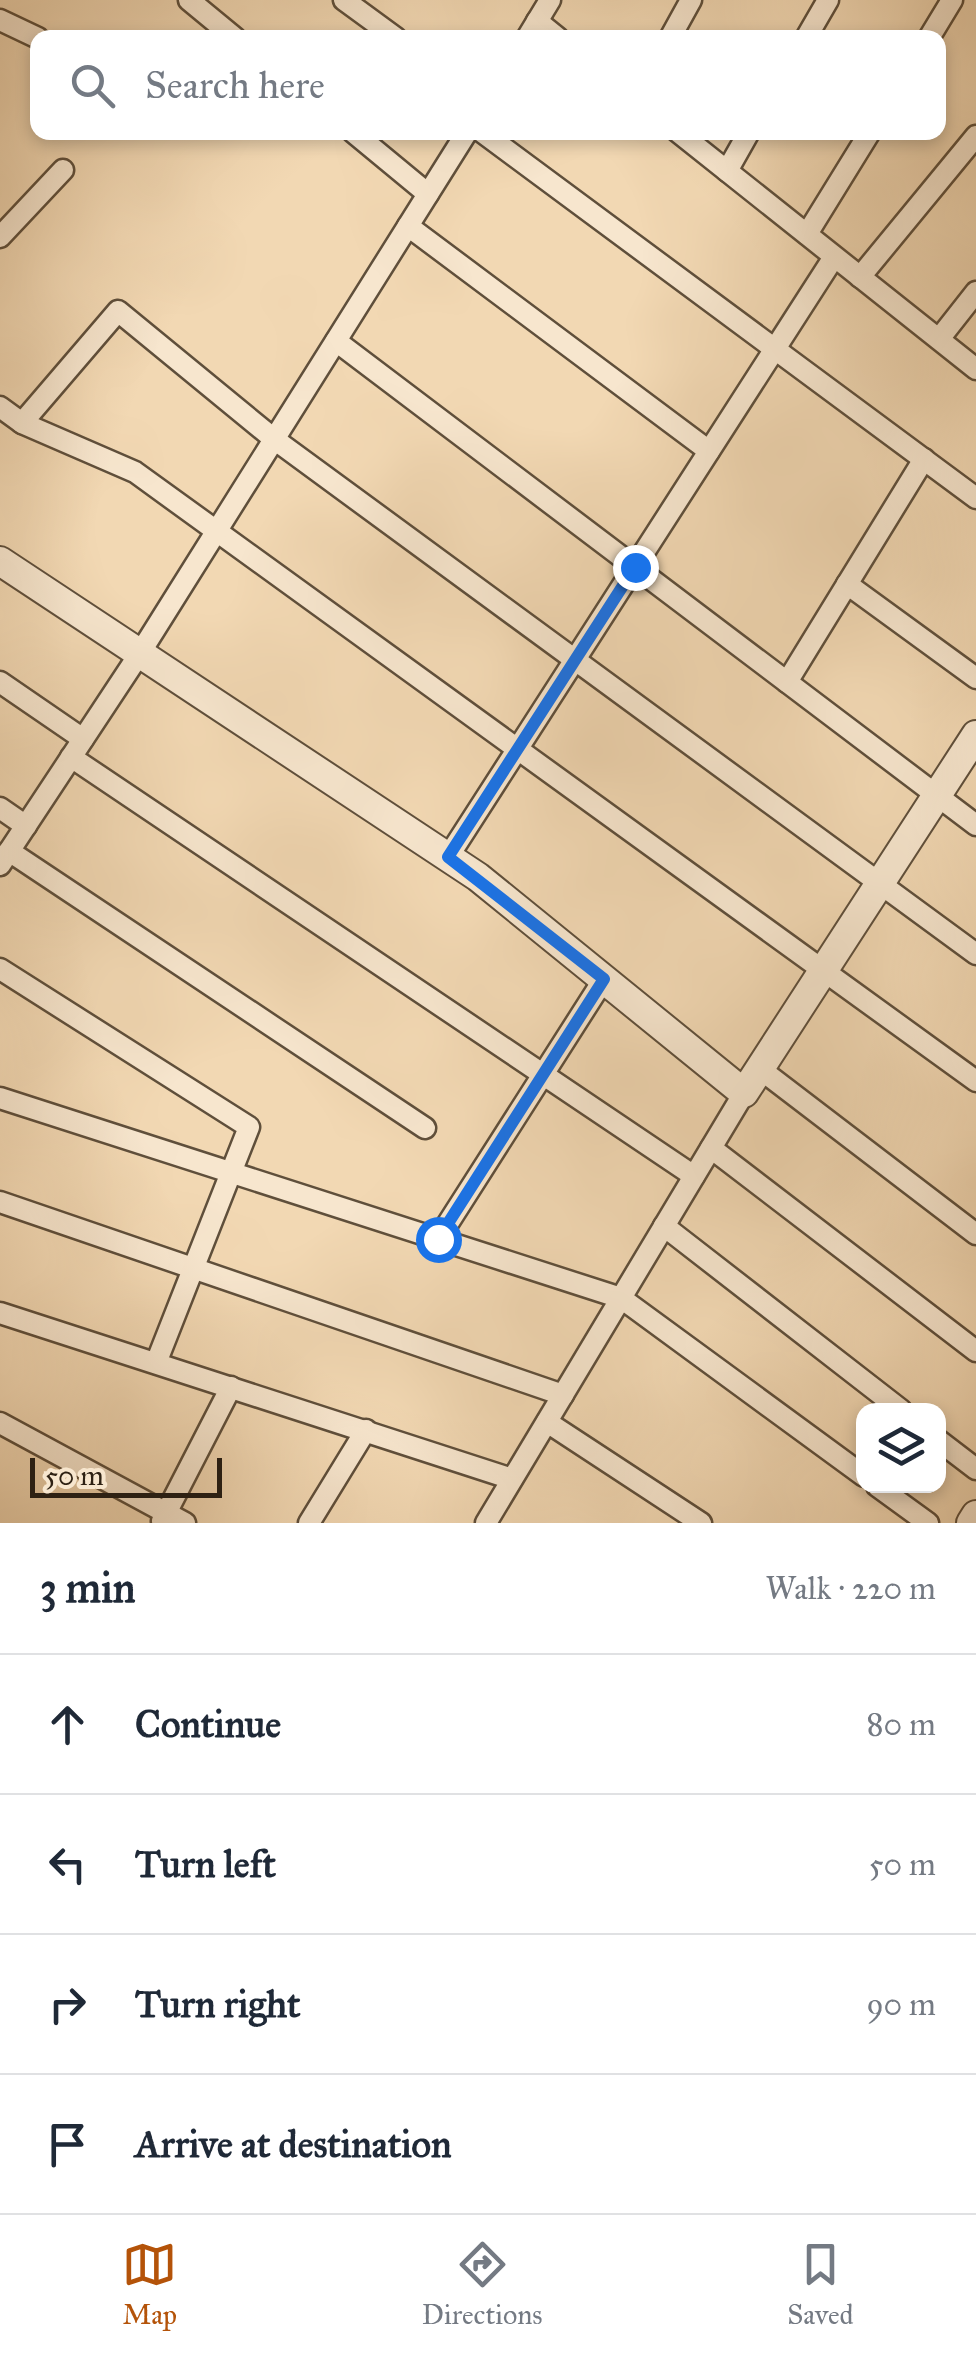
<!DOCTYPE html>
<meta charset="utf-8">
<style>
:root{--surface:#fff;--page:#f2f2f3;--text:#1f2937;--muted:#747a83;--line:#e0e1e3;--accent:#b45309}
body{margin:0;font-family:"IM FELL Great Primer",serif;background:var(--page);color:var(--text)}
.controls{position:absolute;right:30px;bottom:30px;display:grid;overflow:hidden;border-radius:20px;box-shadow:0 5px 15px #0003}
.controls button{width:90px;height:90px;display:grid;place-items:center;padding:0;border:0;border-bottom:2px solid var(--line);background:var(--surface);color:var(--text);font:50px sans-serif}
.scale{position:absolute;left:30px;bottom:25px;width:192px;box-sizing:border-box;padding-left:10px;border:5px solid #2e2113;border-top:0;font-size:28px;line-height:35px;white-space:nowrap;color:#2e2113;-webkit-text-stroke:8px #f7e6ce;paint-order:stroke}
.stop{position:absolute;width:30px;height:30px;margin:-22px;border:8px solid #1a73e8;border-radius:50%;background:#fff}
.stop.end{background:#1a73e8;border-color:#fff;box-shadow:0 2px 10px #0008}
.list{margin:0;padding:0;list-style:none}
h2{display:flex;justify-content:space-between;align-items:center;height:130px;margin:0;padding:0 40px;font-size:42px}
h2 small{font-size:32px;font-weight:400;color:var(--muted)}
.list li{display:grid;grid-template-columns:65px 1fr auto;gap:30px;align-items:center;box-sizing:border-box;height:140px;padding:0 40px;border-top:2px solid var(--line)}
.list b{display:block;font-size:38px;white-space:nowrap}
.list em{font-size:32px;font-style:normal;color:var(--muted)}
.icon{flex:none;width:55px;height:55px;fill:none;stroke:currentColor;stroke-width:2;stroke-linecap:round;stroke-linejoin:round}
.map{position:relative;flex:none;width:976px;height:1523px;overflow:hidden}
.search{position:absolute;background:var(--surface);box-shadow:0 5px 15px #0003;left:30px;right:30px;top:30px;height:110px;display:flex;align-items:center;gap:25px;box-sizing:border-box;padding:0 35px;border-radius:20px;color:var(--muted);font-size:38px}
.sheet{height:690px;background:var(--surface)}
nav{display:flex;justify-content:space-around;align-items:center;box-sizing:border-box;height:140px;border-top:2px solid var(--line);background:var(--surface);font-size:28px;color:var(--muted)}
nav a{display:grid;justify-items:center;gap:5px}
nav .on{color:var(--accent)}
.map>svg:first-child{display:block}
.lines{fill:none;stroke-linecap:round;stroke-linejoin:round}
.minor-casing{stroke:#5f4f3b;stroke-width:25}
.tertiary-casing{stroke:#5f4f3b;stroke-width:32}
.minor{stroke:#f7e6ce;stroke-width:20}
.tertiary{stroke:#f7e6ce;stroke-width:28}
.route{stroke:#1a73e8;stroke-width:12}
</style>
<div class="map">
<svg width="976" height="1523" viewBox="0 0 976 1523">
<rect width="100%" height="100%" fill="#f2d8b3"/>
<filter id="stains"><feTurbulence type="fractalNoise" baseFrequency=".002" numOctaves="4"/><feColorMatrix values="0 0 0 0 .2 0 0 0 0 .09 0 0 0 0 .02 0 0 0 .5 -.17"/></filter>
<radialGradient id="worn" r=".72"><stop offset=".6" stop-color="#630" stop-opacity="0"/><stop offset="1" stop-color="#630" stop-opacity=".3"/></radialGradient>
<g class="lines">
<g class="minor-casing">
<g id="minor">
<polyline points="189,0 235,38"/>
<polyline points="344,0 396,38"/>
<polyline points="0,20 38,38"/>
<polyline points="537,21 558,38"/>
<polyline points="527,38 550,0"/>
<polyline points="670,38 691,0"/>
<polyline points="806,38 828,0"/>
<polyline points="929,38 952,0"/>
<polyline points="353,132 428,194"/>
<polyline points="482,132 976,498"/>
<polyline points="678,132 976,369"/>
<polyline points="727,171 749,132"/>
<polyline points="408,226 709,451"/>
<polyline points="807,234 870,132"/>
<polyline points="0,237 63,170"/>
<polyline points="860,277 976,136"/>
<polyline points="939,339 976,292"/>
<polyline points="336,341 976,825"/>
<polyline points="0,407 22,423 135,472 976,1081"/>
<polyline points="22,423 118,311 274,439 976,954"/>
<polyline points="847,584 976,678"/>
<polyline points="0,682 83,739"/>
<polyline points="787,682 924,459"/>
<polyline points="71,757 694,1176"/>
<polyline points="0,808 26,826"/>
<polyline points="9,851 425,1128"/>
<polyline points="448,857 834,257"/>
<polyline points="0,865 140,653 467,132"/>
<polyline points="0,969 249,1127 156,1363"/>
<polyline points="760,1069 976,1234"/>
<polyline points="0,1098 621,1298 864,1476"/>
<polyline points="711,1148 976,1351"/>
<polyline points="0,1202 563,1395"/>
<polyline points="664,1226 901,1410"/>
<polyline points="438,1239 604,979"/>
<polyline points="0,1313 512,1479"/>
<polyline points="547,1422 701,1523"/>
<polyline points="0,1423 185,1523"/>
<polyline points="938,1440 976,1469"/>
<polyline points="877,1486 928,1523"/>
<polyline points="162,1521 231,1387"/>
<polyline points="309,1523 366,1430"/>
<polyline points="486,1523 744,1093"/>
</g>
</g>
<g class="tertiary-casing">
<g id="tertiary">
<polyline points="0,561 478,877 744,1093 976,735"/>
<polyline points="971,1523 976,1515"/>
</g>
</g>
<use href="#minor" class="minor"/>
<use href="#tertiary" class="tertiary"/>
</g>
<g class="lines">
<polyline class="route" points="438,1239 604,979 448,857 635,567"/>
</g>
<rect width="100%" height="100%" filter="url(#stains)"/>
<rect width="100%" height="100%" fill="url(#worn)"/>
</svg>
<div class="controls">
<button><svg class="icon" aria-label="layers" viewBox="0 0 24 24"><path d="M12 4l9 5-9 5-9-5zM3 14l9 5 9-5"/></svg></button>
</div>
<div class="scale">50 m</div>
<div class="stop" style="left:438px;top:1239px"></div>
<div class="stop end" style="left:635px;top:567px"></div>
<div class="search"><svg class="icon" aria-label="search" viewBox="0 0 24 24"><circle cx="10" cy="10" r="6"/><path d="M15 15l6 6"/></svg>Search here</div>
</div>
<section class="sheet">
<h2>3 min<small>Walk · 220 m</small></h2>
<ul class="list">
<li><svg class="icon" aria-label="ahead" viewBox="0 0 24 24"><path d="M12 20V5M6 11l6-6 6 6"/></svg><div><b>Continue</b></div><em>80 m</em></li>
<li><svg class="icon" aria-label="left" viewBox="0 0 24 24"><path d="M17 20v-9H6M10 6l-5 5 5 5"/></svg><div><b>Turn left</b></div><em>50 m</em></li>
<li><svg class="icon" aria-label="right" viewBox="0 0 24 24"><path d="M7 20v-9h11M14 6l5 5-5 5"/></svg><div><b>Turn right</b></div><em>90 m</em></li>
<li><svg class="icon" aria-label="arrive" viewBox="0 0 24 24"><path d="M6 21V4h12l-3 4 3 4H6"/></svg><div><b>Arrive at destination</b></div></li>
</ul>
</section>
<nav>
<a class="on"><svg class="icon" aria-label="map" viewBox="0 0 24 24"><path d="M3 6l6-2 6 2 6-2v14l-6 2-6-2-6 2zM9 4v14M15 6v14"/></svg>Map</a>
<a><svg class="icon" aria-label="directions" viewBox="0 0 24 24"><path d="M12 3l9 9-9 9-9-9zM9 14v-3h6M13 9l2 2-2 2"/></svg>Directions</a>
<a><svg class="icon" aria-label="saved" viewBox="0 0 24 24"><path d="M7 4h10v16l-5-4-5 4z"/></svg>Saved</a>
</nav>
